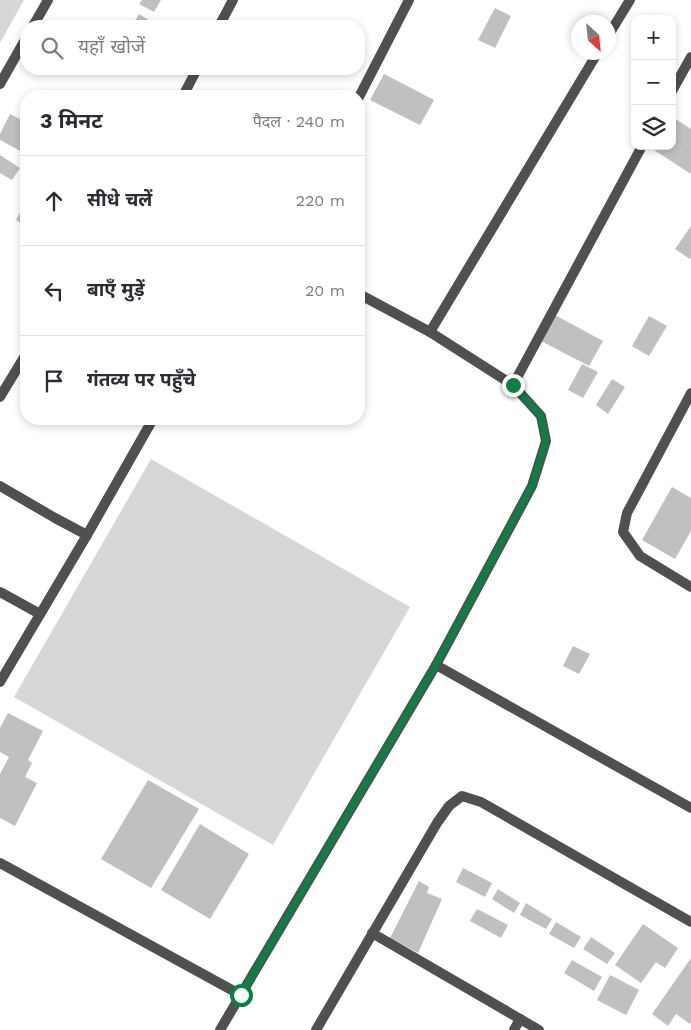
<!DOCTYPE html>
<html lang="hi">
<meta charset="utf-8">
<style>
:root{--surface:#fff;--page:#f7f7f7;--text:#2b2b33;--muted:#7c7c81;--line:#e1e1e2}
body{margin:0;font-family:"Work Sans","Noto Sans Devanagari",sans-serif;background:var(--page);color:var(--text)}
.controls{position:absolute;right:15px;top:15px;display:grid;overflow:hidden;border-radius:10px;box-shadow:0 2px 8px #0003}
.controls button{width:45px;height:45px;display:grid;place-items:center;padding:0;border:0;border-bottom:1px solid var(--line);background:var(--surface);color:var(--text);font:25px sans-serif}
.compass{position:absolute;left:571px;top:15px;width:45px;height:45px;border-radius:50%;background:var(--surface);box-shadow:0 2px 8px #0003;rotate:153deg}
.stop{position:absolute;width:15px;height:15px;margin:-11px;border:4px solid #0b8043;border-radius:50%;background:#fff}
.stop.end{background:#0b8043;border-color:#fff;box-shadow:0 1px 5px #0008}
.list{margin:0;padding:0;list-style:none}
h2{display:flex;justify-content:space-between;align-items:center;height:65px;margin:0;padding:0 20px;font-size:21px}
h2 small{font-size:16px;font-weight:400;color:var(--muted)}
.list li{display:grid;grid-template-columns:32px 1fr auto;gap:15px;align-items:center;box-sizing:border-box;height:90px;padding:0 20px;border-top:1px solid var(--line)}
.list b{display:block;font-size:19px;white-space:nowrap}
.list em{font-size:16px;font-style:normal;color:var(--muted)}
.icon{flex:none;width:28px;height:28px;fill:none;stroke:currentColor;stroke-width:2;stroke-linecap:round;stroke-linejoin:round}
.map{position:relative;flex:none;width:691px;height:1030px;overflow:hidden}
.search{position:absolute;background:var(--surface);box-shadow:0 2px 8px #0003;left:20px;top:20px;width:345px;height:55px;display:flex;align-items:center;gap:12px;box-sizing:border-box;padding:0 18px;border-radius:20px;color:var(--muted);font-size:19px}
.panel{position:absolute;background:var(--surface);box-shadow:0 2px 8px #0003;left:20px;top:90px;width:345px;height:335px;border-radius:20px}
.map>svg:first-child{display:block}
.green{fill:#d7d7d7}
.building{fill:#c0c0c0}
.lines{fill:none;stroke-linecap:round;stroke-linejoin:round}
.lane{stroke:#505050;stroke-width:10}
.street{stroke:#505050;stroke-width:10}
.route{stroke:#0b8043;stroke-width:6}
</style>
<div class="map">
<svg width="691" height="1030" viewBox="0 0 691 1030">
<rect width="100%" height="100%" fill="#fff"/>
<g class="green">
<polygon points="0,0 24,0 0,43"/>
<polygon points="151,459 410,607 273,845 14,697"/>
</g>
<g class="building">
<polygon points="142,0 161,0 154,12 139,4"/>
<polygon points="495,8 511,16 495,48 478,40"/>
<polygon points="139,14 149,20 145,26 132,26"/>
<polygon points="384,74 434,100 420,125 370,100"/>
<polygon points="10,114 26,122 26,154 0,140 0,134"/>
<polygon points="674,118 691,129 691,174 654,150 656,146 672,146 672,121"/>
<polygon points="0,155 20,168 12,180 0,173"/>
<polygon points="26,201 26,226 16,220"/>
<polygon points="691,226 691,258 690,259 675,249"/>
<polygon points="555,315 603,341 589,366 541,341"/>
<polygon points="649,316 667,326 649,356 632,346"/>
<polygon points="582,364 598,372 583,398 568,390"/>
<polygon points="612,379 625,387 608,414 596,405"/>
<polygon points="672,487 691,498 691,531 675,559 642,540"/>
<polygon points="573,646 590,654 579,674 563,666"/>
<polygon points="8,713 43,731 28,760 32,763 25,777 37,783 15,826 0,818 0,774 9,757 0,752 0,728"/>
<polygon points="148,780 199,809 151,888 101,859"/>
<polygon points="200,824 249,854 210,919 161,890"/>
<polygon points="463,868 492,883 485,897 456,882"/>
<polygon points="419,881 429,887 427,893 442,899 418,953 390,938"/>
<polygon points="498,889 520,903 514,913 492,899"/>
<polygon points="526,903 552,919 546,929 520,915"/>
<polygon points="477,909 508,925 501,938 470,921"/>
<polygon points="556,922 581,937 574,948 549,934"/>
<polygon points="643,924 678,948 665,968 656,962 641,983 615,965"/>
<polygon points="591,937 615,953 607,964 583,949"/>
<polygon points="691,958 691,1022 690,1024 676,1014 668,1026 652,1014"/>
<polygon points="572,960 602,977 594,991 564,973"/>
<polygon points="610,975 639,990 626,1015 597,1000"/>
</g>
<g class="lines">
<polyline class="lane" points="0,863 241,995"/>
<g class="street">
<polyline points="33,26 48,0"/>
<polyline points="219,26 233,0"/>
<polyline points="608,36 630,0"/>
<polyline points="0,84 26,38"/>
<polyline points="672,91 691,57"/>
<polyline points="183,96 197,69"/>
<polyline points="359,97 409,0"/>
<polyline points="430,332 598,52"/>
<polyline points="513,385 642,146"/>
<polyline points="691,393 627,513 623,532 640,556 691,587"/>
<polyline points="0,397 26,354"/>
<polyline points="0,486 55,518 87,535 0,682"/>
<polyline points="87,535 153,419"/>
<polyline points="0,592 40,614"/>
<polyline points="436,665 691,808"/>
<polyline points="372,933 539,1030"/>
<polyline points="220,1030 436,665 532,486 546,441 541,416 513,385 430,332 359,294"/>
<polyline points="316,1030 437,823 449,806 462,796 481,802 691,922"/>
<polyline points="514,1030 520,1019"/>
</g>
</g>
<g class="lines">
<polyline class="route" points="241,995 436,665 532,486 546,441 541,416 513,385"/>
</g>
</svg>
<div class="controls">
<button>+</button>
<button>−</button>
<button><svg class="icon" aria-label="layers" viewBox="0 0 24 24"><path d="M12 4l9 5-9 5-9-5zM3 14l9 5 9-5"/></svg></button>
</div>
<svg class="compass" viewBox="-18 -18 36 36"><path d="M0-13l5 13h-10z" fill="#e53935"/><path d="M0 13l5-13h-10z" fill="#7c7c81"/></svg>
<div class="stop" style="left:241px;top:995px"></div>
<div class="stop end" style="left:513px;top:385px"></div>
<div class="search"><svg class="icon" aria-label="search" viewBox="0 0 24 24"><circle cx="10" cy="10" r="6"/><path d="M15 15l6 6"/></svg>यहाँ खोजें</div>
<section class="panel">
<h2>3 मिनट<small>पैदल · 240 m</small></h2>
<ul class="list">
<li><svg class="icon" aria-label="ahead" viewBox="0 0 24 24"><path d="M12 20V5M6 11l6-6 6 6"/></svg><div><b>सीधे चलें</b></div><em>220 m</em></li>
<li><svg class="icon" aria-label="left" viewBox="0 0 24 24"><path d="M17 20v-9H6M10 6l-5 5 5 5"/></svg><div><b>बाएँ मुड़ें</b></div><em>20 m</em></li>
<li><svg class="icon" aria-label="arrive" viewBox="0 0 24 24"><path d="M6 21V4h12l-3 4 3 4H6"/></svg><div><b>गंतव्य पर पहुँचे</b></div></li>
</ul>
</section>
</div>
